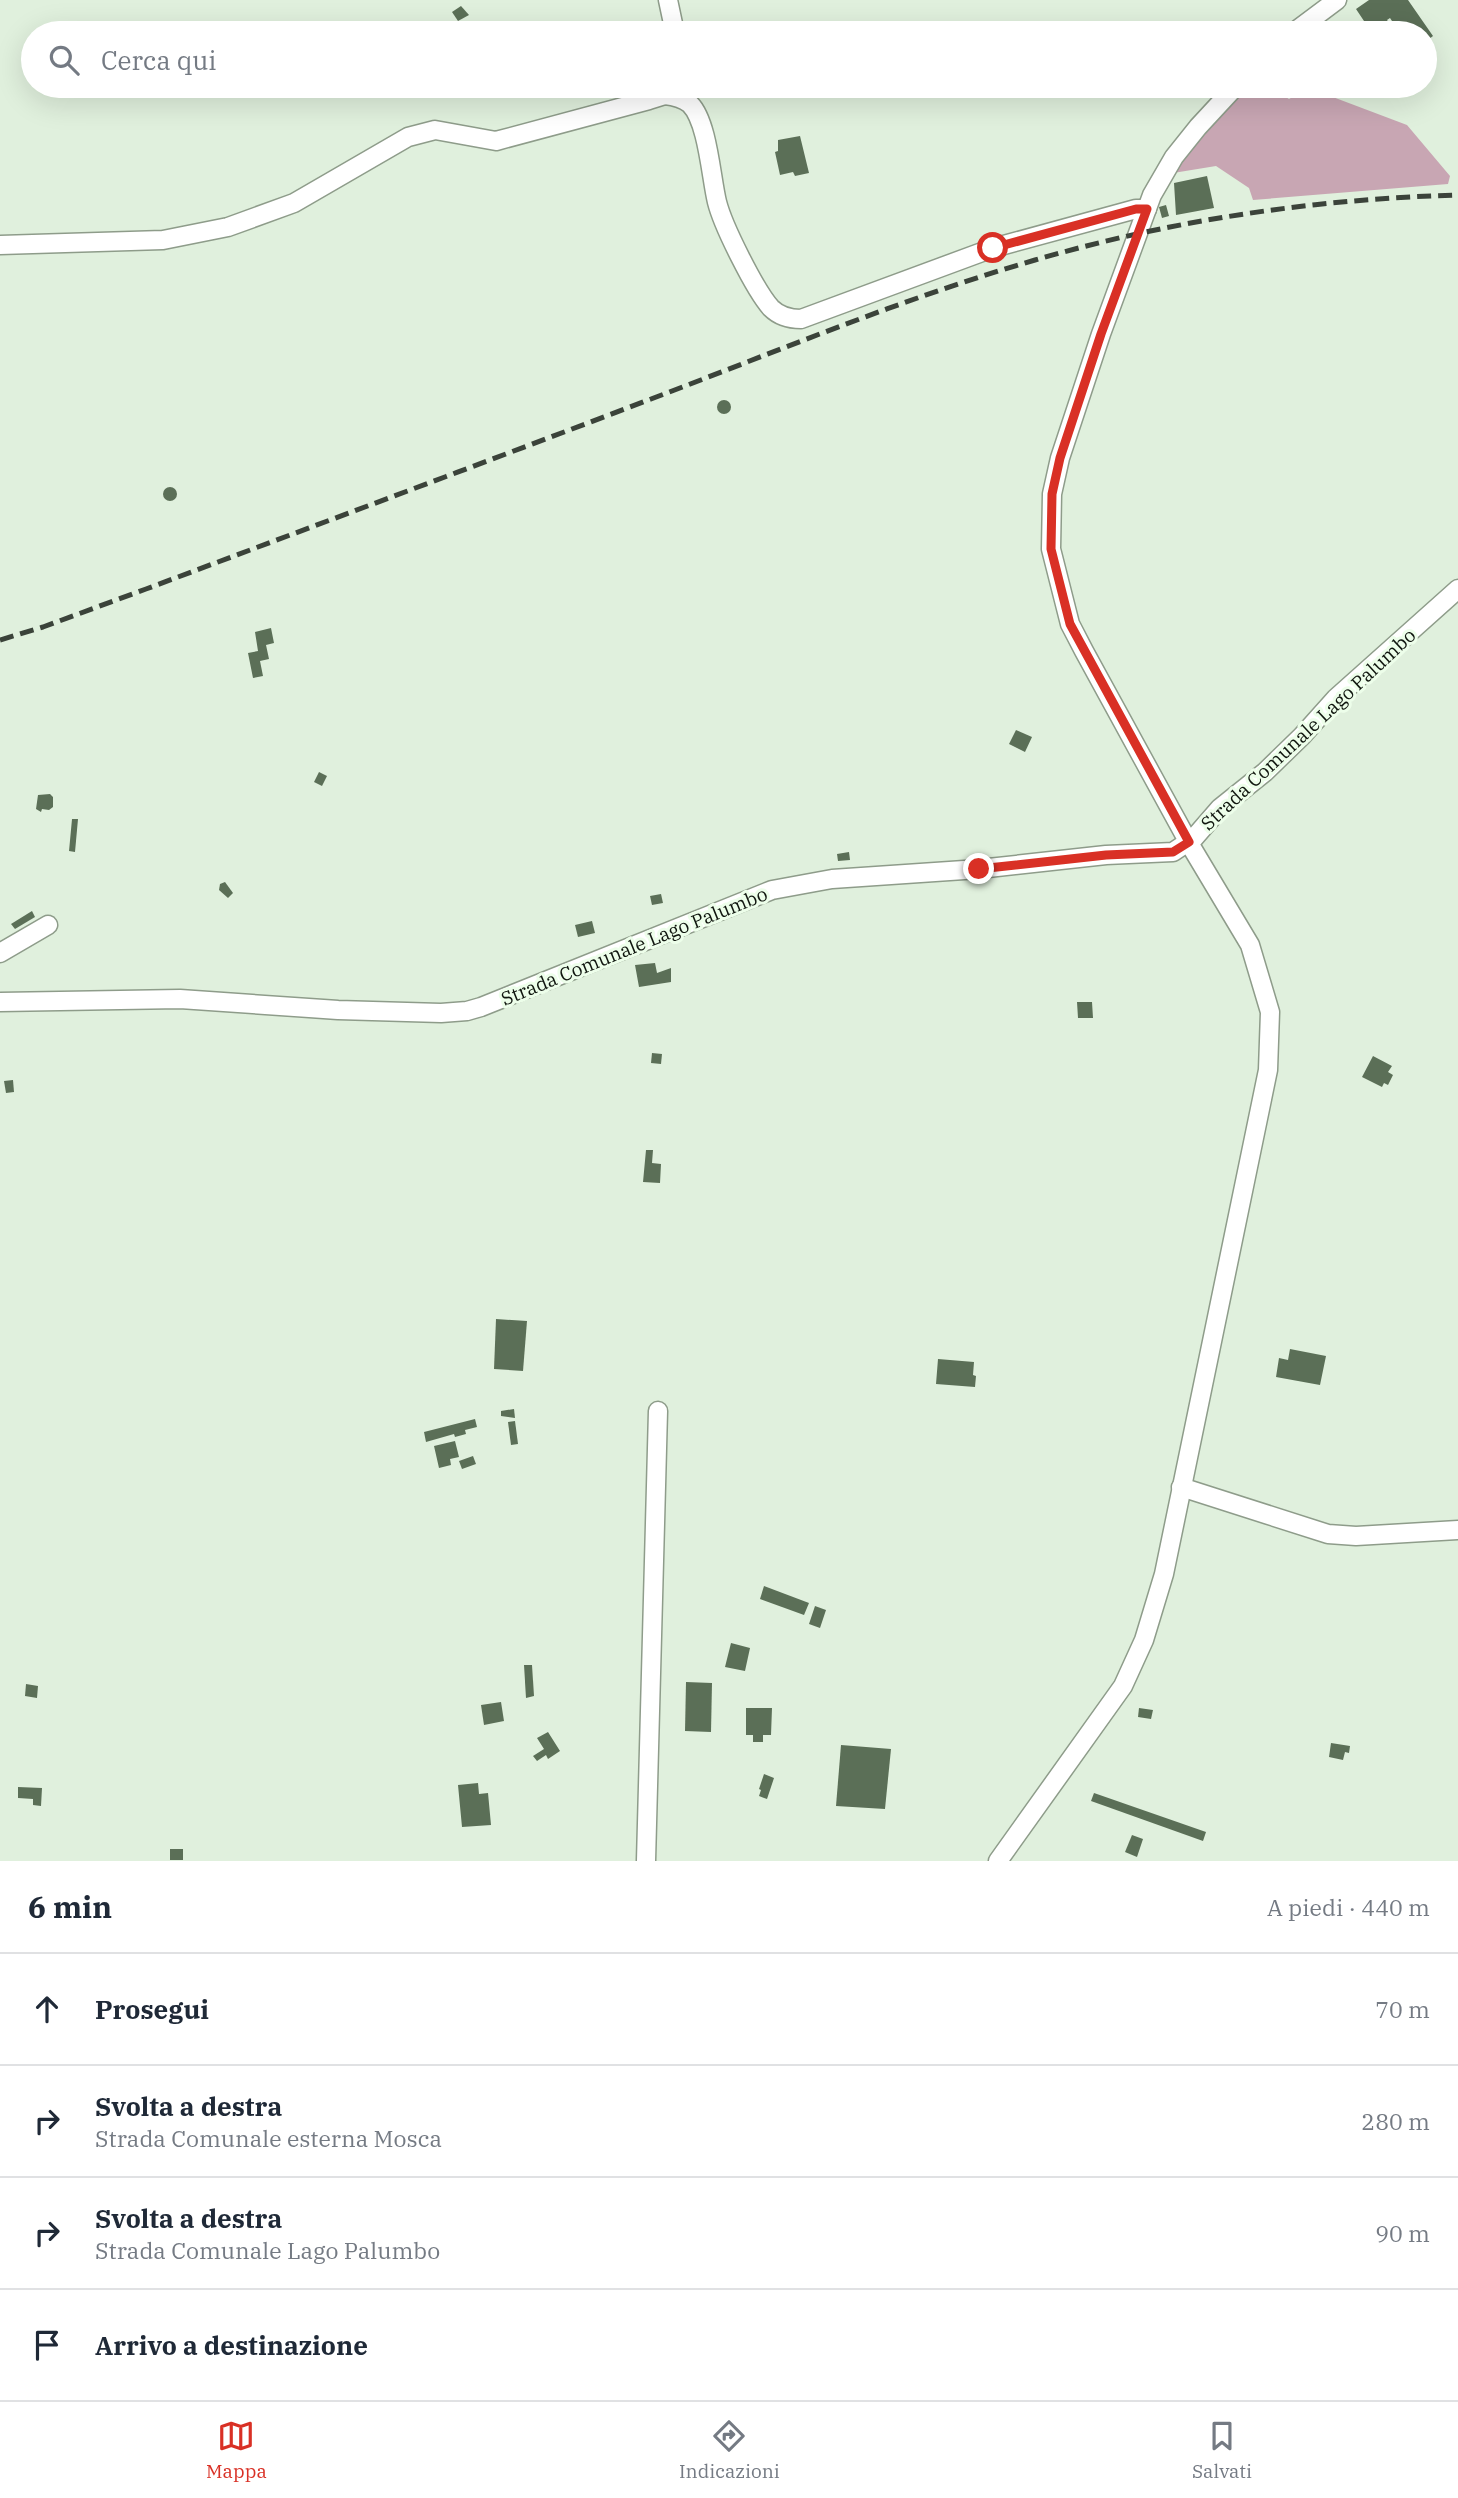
<!DOCTYPE html>
<html lang="it">
<meta charset="utf-8">
<style>
:root{--surface:#fff;--page:#f2f2f3;--text:#1f2937;--muted:#747a83;--line:#e0e1e3;--accent:#d93025}
body{margin:0;font-family:"IBM Plex Serif",serif;background:var(--page);color:var(--text)}
.stop{position:absolute;width:21px;height:21px;margin:-16px;border:5px solid #d93025;border-radius:50%;background:#fff}
.stop.end{background:#d93025;border-color:#fff;box-shadow:0 2px 7px #0008}
.list{margin:0;padding:0;list-style:none}
h2{display:flex;justify-content:space-between;align-items:center;height:91px;margin:0;padding:0 28px;font-size:30px}
h2 small{font-size:23px;font-weight:400;color:var(--muted)}
.list li{display:grid;grid-template-columns:46px 1fr auto;gap:21px;align-items:center;box-sizing:border-box;height:112px;padding:0 28px;border-top:2px solid var(--line)}
.list b{display:block;font-size:26px;white-space:nowrap}
.list p{margin:0;font-size:23px;white-space:nowrap;color:var(--muted)}
.list em{font-size:23px;font-style:normal;color:var(--muted)}
.icon{flex:none;width:38px;height:38px;fill:none;stroke:currentColor;stroke-width:2;stroke-linecap:round;stroke-linejoin:round}
.map{position:relative;flex:none;width:1458px;height:1861px;overflow:hidden}
.search{position:absolute;background:var(--surface);box-shadow:0 7px 28px #0002;left:21px;right:21px;top:21px;height:77px;display:flex;align-items:center;gap:18px;box-sizing:border-box;padding:0 24px;border-radius:38px;color:var(--muted);font-size:26px}
.sheet{height:539px;background:var(--surface)}
nav{display:flex;justify-content:space-around;align-items:center;box-sizing:border-box;height:98px;border-top:2px solid var(--line);background:var(--surface);font-size:19px;color:var(--muted)}
nav a{display:grid;justify-items:center;gap:4px}
nav .on{color:var(--accent)}
.map>svg:first-child{display:block}
.forest{fill:#c8a6b3}
.building{fill:#5b6f57}
.lines{fill:none;stroke-linecap:round;stroke-linejoin:round}
.street-casing{stroke:#8e9c8a;stroke-width:21}
.street{stroke:#fff;stroke-width:18}
.rail{stroke:#3b433a;stroke-width:5;stroke-dasharray:14 7;stroke-linecap:butt}
.route{stroke:#d93025;stroke-width:9}
.labels{text-anchor:middle;stroke-width:6;stroke-linejoin:round;paint-order:stroke}
.street-label{font-size:19px;fill:#0f150e;stroke:#edfeea}
</style>
<div class="map">
<svg width="1458" height="1861" viewBox="0 0 1458 1861">
<rect width="100%" height="100%" fill="#e0f0dd"/>
<polygon class="forest" points="1249,86 1268,86 1289,99 1309,88 1407,125 1450,176 1448,184 1253,200 1249,188 1216,166 1167,174"/>
<g class="building">
<polygon points="1369,0 1408,0 1433,36 1425,42 1425,33 1400,33 1390,18 1387,20 1392,27 1383,33 1372,33 1356,9"/>
<polygon points="461,6 469,15 458,21 452,12"/>
<polygon points="1319,86 1349,86 1349,96 1319,97"/>
<polygon points="800,136 809,173 795,176 793,172 780,175 775,152 778,151 778,140"/>
<polygon points="1207,176 1214,208 1176,215 1174,183"/>
<polygon points="1166,205 1169,216 1162,218 1159,207"/>
<circle cx="724" cy="407" r="7"/>
<circle cx="170" cy="494" r="7"/>
<polygon points="271,628 274,643 266,645 269,659 260,661 263,676 253,678 248,653 258,651 255,632"/>
<polygon points="1016,730 1032,737 1025,752 1009,744"/>
<polygon points="319,772 327,776 322,786 314,782"/>
<polygon points="50,794 53,797 53,807 49,810 42,809 41,812 36,809 38,795"/>
<polygon points="72,819 78,819 75,852 69,851"/>
<polygon points="849,852 850,860 838,861 837,854"/>
<polygon points="225,882 233,893 228,898 219,890 220,884"/>
<polygon points="661,894 663,903 652,905 650,896"/>
<polygon points="32,911 35,917 15,929 11,924"/>
<polygon points="592,921 595,933 578,937 575,925"/>
<polygon points="655,963 657,973 671,968 671,982 639,987 635,965"/>
<polygon points="1077,1002 1092,1002 1093,1018 1078,1018"/>
<polygon points="652,1053 662,1054 661,1064 651,1063"/>
<polygon points="1373,1056 1392,1066 1388,1072 1393,1075 1388,1085 1384,1083 1382,1087 1362,1077"/>
<polygon points="13,1080 14,1092 6,1093 4,1081"/>
<polygon points="646,1150 653,1150 652,1163 661,1164 660,1183 643,1182"/>
<polygon points="496,1319 527,1321 523,1371 494,1369"/>
<polygon points="1290,1349 1326,1356 1320,1385 1276,1377 1279,1358 1288,1360"/>
<polygon points="938,1359 974,1362 973,1375 976,1376 975,1387 936,1384"/>
<polygon points="514,1409 515,1418 501,1416 501,1411"/>
<polygon points="475,1419 477,1427 465,1430 466,1434 455,1437 454,1434 426,1442 424,1432"/>
<polygon points="515,1421 518,1444 511,1445 508,1422"/>
<polygon points="455,1441 459,1457 450,1459 451,1465 439,1468 434,1446"/>
<polygon points="473,1456 476,1464 462,1469 459,1461"/>
<polygon points="764,1586 809,1603 804,1615 760,1599"/>
<polygon points="815,1606 826,1610 820,1628 809,1624"/>
<polygon points="731,1643 750,1648 745,1671 725,1667"/>
<polygon points="524,1665 532,1665 534,1696 526,1698"/>
<polygon points="686,1682 712,1683 711,1732 685,1731"/>
<polygon points="26,1684 38,1686 37,1698 25,1696"/>
<polygon points="501,1702 504,1721 484,1725 481,1705"/>
<polygon points="746,1708 772,1708 771,1735 763,1735 763,1742 753,1742 753,1735 746,1735"/>
<polygon points="1139,1708 1153,1710 1151,1719 1138,1717"/>
<polygon points="548,1732 560,1751 548,1759 546,1755 537,1761 533,1756 544,1749 537,1738"/>
<polygon points="1331,1743 1350,1746 1349,1753 1345,1752 1343,1760 1329,1757"/>
<polygon points="841,1745 891,1749 885,1809 836,1806"/>
<polygon points="764,1774 774,1778 767,1799 759,1796 761,1790 759,1789"/>
<polygon points="478,1783 479,1794 488,1793 491,1825 462,1827 458,1785"/>
<polygon points="18,1787 42,1788 41,1806 33,1805 33,1799 18,1798"/>
<polygon points="1094,1793 1206,1832 1203,1841 1091,1801"/>
<polygon points="1132,1835 1143,1839 1137,1857 1125,1852"/>
<rect x="170" y="1849" width="13" height="11"/>
</g>
<g class="lines">
<g class="street-casing">
<g id="street">
<polyline points="668,0 675,33"/>
<polyline points="1293,33 1337,0"/>
<path d="M665 95C674 96 683 98 690 104 708 122 711 178 717 202 723 226 755 290 771 308 779 316 789 319 801 319L993 248 1136 209H1147"/>
<polyline points="0,245 163,240 228,227 294,203 408,137 435,130 496,141 649,100 665,95 675,86"/>
<polyline points="0,953 48,925"/>
<polyline points="0,1002 180,999 338,1010 441,1013 467,1011 481,1007 772,890 832,879 979,869 1106,855 1173,852 1194,838 1220,808 1265,772 1302,736 1336,698 1458,589"/>
<polyline points="1181,1487 1328,1534 1356,1536 1458,1530"/>
<polyline points="646,1861 658,1411"/>
<polyline points="998,1861 1123,1686 1144,1640 1164,1574 1268,1070 1270,1012 1250,945 1189,843 1084,651 1070,624 1051,549 1052,494 1060,458 1101,334 1152,195 1174,157 1198,127 1236,86"/>
</g>
</g>
<use href="#street" class="street"/>
<path class="rail" d="M0 640 43 627 146 589C314 526 483 463 651 399 778 351 904 298 1035 260 1172 220 1315 199 1458 195"/>
</g>
<g class="lines">
<polyline class="route" points="979,869 1106,855 1173,852 1189,842 1070,624 1051,549 1052,494 1060,458 1101,334 1147,209 1136,209 993,248"/>
</g>
<g class="labels">
<g class="street-label">
<text transform="translate(1308 729) rotate(-43)" y="7">Strada Comunale Lago Palumbo</text>
<text transform="translate(634 946) rotate(-22)" y="7">Strada Comunale Lago Palumbo</text>
</g>
</g>
</svg>
<div class="stop" style="left:993px;top:248px"></div>
<div class="stop end" style="left:979px;top:869px"></div>
<div class="search"><svg class="icon" aria-label="search" viewBox="0 0 24 24"><circle cx="10" cy="10" r="6"/><path d="M15 15l6 6"/></svg>Cerca qui</div>
</div>
<section class="sheet">
<h2>6 min<small>A piedi · 440 m</small></h2>
<ul class="list">
<li><svg class="icon" aria-label="ahead" viewBox="0 0 24 24"><path d="M12 20V5M6 11l6-6 6 6"/></svg><div><b>Prosegui</b></div><em>70 m</em></li>
<li><svg class="icon" aria-label="right" viewBox="0 0 24 24"><path d="M7 20v-9h11M14 6l5 5-5 5"/></svg><div><b>Svolta a destra</b><p>Strada Comunale esterna Mosca</p></div><em>280 m</em></li>
<li><svg class="icon" aria-label="right" viewBox="0 0 24 24"><path d="M7 20v-9h11M14 6l5 5-5 5"/></svg><div><b>Svolta a destra</b><p>Strada Comunale Lago Palumbo</p></div><em>90 m</em></li>
<li><svg class="icon" aria-label="arrive" viewBox="0 0 24 24"><path d="M6 21V4h12l-3 4 3 4H6"/></svg><div><b>Arrivo a destinazione</b></div></li>
</ul>
</section>
<nav>
<a class="on"><svg class="icon" aria-label="map" viewBox="0 0 24 24"><path d="M3 6l6-2 6 2 6-2v14l-6 2-6-2-6 2zM9 4v14M15 6v14"/></svg>Mappa</a>
<a><svg class="icon" aria-label="directions" viewBox="0 0 24 24"><path d="M12 3l9 9-9 9-9-9zM9 14v-3h6M13 9l2 2-2 2"/></svg>Indicazioni</a>
<a><svg class="icon" aria-label="saved" viewBox="0 0 24 24"><path d="M7 4h10v16l-5-4-5 4z"/></svg>Salvati</a>
</nav>
